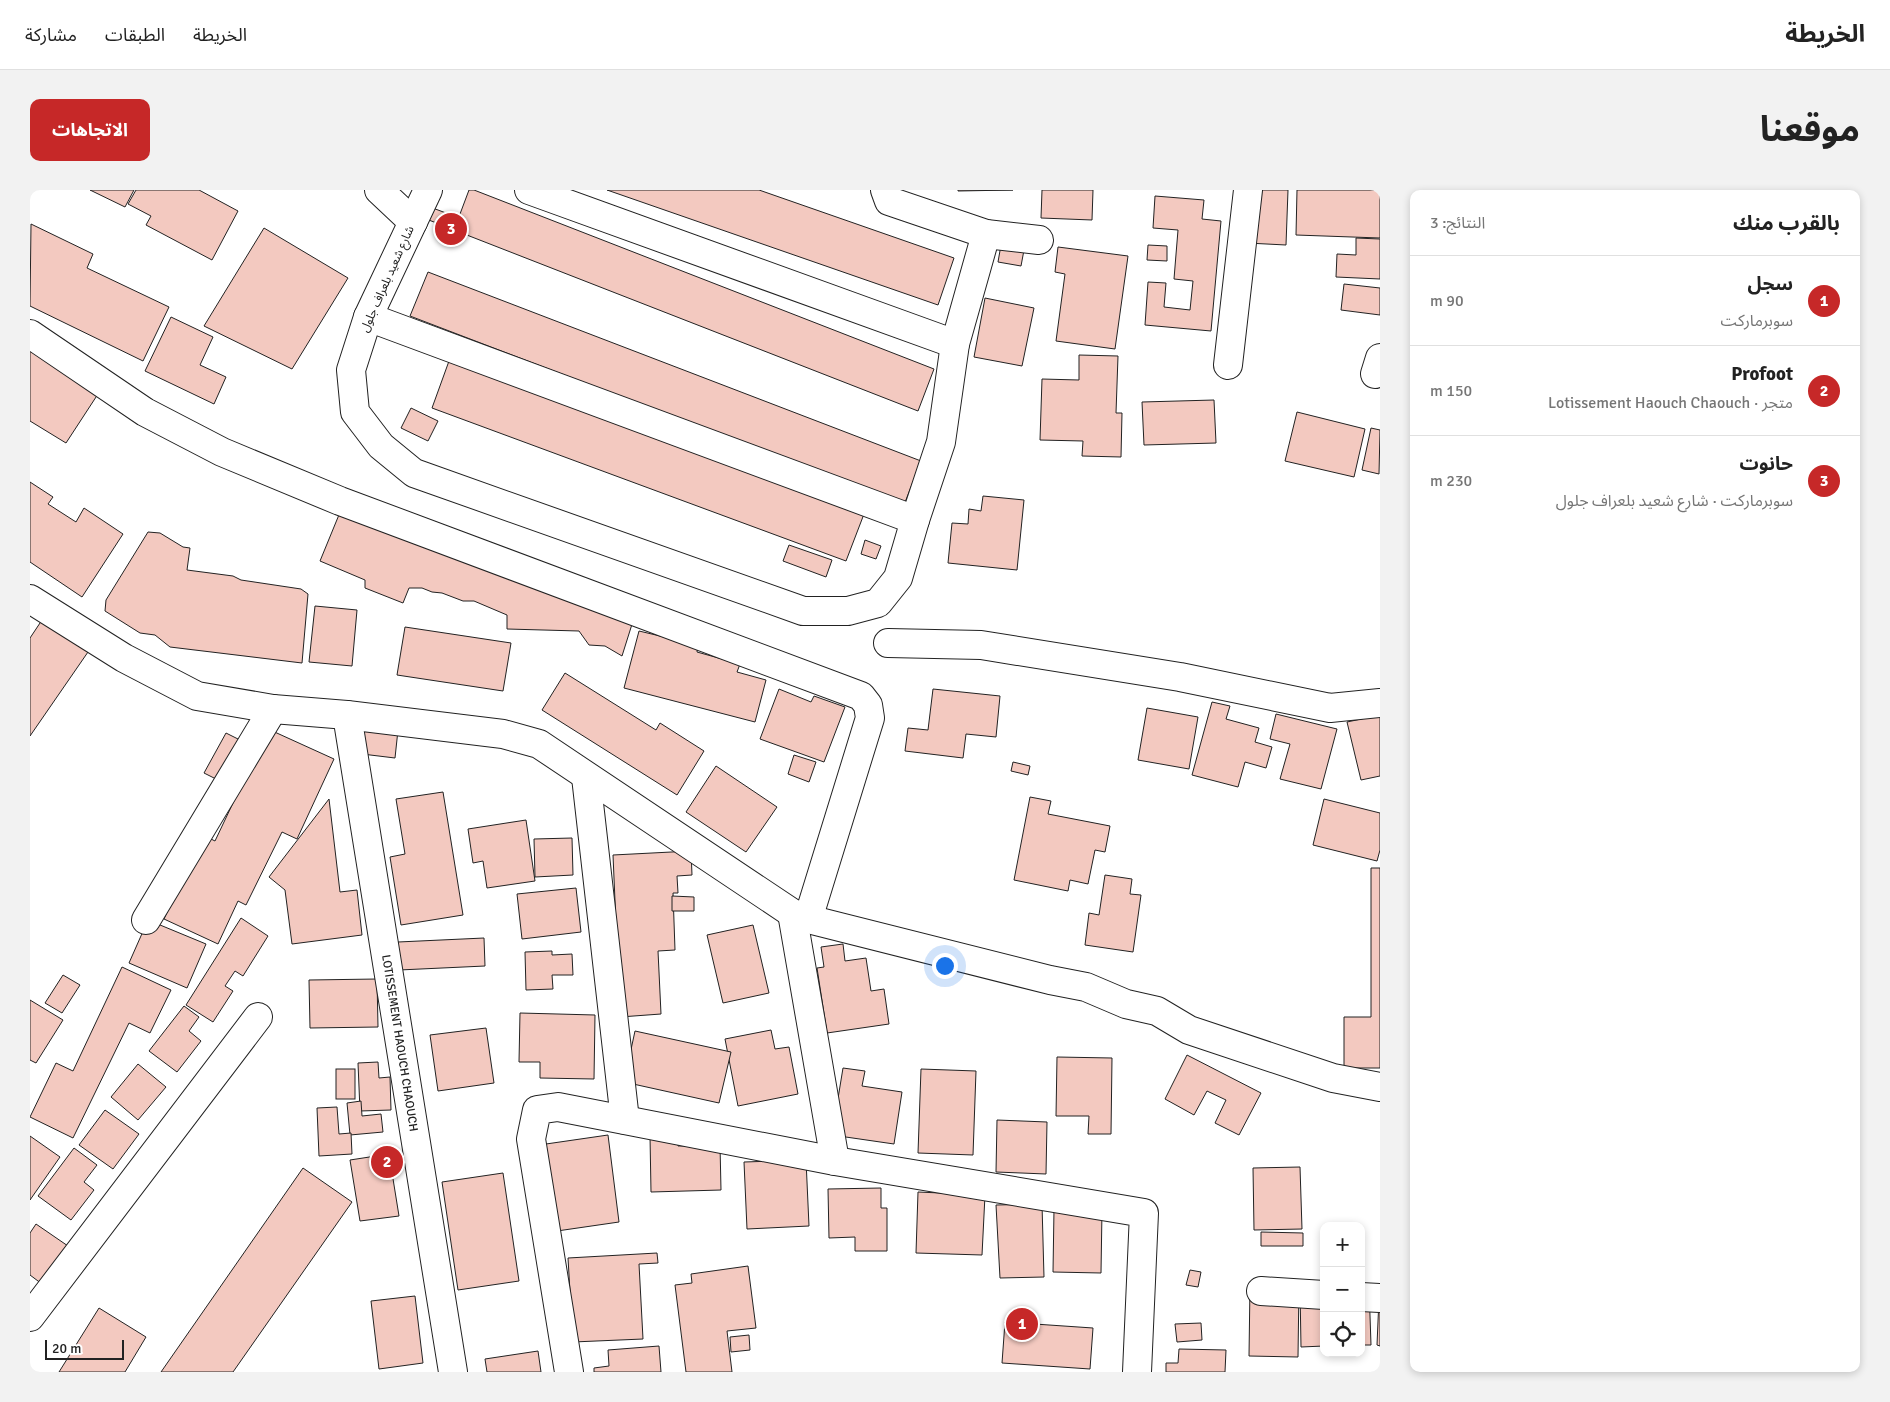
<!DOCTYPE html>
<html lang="ar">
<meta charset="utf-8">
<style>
:root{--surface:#fff;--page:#f2f2f2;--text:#222;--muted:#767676;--line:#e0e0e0;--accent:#c62828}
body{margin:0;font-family:Signika,"Noto Sans Arabic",sans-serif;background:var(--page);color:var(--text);direction:rtl}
.controls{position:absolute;right:15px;bottom:15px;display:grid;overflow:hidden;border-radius:10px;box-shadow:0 2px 8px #0003}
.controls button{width:45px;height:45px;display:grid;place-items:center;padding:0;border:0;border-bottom:1px solid var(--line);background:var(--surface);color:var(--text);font:25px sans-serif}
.scale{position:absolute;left:15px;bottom:12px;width:79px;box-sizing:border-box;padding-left:5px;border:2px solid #222;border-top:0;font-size:14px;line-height:18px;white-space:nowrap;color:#222;-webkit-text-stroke:4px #fff;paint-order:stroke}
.you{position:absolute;left:914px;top:775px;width:18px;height:18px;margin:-12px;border:4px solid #fff;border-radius:50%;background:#1a73e8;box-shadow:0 0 0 8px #1a73e833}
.badge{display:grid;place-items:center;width:32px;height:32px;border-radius:50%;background:var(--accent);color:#fff;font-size:16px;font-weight:700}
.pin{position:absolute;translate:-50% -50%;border:2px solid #fff;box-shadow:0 1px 5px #0006}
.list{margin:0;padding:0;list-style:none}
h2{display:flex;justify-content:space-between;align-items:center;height:65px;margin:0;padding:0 20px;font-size:21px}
h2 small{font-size:16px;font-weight:400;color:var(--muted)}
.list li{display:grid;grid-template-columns:32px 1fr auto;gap:15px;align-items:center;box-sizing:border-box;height:90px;padding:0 20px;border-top:1px solid var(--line)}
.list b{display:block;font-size:19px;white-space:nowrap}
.list p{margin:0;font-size:16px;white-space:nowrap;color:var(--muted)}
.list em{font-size:16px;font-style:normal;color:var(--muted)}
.icon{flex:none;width:28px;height:28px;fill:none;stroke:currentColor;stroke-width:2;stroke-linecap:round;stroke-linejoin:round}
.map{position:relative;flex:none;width:1350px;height:1182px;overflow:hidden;direction:ltr;border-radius:10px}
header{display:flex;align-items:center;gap:30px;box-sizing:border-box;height:70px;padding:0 25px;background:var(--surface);border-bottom:1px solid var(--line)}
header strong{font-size:24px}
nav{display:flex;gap:28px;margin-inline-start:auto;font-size:18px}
.intro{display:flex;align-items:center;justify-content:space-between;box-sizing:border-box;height:120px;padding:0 30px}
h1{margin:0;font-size:35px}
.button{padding:12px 22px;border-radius:10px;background:var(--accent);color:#fff;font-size:18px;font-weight:700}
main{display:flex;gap:30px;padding:0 30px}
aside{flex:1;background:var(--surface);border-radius:10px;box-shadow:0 2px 8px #0003}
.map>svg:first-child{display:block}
.building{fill:#f3c9c0;stroke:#222}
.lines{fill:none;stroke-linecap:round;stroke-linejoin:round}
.minor-casing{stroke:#222;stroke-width:30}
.minor{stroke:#fff;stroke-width:28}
.labels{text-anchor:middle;stroke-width:4;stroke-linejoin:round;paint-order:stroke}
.street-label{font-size:12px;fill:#222;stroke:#fff}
</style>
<header>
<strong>الخريطة</strong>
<nav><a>الخريطة</a><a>الطبقات</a><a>مشاركة</a></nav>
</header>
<div class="intro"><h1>موقعنا</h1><a class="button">الاتجاهات</a></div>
<main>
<aside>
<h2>بالقرب منك<small>النتائج: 3</small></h2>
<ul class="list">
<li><span class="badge">1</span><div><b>سجل</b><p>سوبرماركت</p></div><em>90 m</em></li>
<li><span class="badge">2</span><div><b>Profoot</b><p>متجر · Lotissement Haouch Chaouch</p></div><em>150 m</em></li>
<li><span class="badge">3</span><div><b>حانوت</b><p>سوبرماركت · شارع شعيد بلعراف جلول</p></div><em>230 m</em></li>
</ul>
</aside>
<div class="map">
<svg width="1350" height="1182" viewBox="0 0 1350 1182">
<rect width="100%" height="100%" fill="#fff"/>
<g class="building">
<polygon points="60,0 104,0 95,17"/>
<polygon points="106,0 169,0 208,21 182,70 116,35 121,26 98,14"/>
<polygon points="439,0 444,0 904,179 888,221 424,40"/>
<polygon points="577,0 729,0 924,68 908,115"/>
<polygon points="928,0 983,0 928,1"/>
<polygon points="1012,0 1063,0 1062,30 1011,28"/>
<polygon points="1219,0 1258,0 1256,55 1217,53"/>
<polygon points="1267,0 1350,0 1350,48 1266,45"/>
<polygon points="1125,6 1174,10 1172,29 1191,31 1181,141 1115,135 1118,92 1136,93 1134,117 1160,120 1163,91 1144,89 1148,40 1123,38"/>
<polygon points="400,17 424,26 420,38 396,29"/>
<polygon points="1,34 63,64 57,78 139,117 113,171 0,116"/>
<polygon points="234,38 318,88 262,179 174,136"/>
<polygon points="1326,48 1350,49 1350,89 1306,87 1307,64 1326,65"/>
<polygon points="971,55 994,60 991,76 968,72"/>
<polygon points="1118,55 1137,56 1137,71 1117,70"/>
<polygon points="1028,57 1098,66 1085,159 1026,151 1035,84 1025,82"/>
<polygon points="398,82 891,271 874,315 380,126"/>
<polygon points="1314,94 1350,98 1350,125 1311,120"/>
<polygon points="955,108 1004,118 992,176 944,167"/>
<polygon points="141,127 183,147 170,175 196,187 184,214 115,181"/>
<polygon points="0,161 68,204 36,253 0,231"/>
<polygon points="1049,165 1088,166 1086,223 1092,223 1091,267 1052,266 1053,251 1010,250 1012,189 1049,190"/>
<polygon points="419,171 834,324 816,371 402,218"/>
<polygon points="1184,210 1186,253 1114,255 1112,212"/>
<polygon points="381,218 408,231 398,251 371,238"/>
<polygon points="1267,222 1335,239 1324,287 1255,271"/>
<polygon points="1341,238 1350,240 1349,284 1332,280"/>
<polygon points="0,292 23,307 18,314 46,332 54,318 93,344 52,407 0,372"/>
<polygon points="953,306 994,310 987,380 918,373 922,333 938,334 939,319 951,321"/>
<polygon points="313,315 603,431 592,466 575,456 559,455 549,441 477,439 477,425 444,411 433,411 412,403 402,402 392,398 379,398 373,413 335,398 335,390 290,371"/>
<polygon points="118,342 130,343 153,357 160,358 157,380 203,386 211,390 271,399 278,404 272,473 140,457 125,445 110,443 75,421 76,410"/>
<polygon points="835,350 851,356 846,369 831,364"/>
<polygon points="759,355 802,370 796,387 753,371"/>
<polygon points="285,416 327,420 322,476 279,472"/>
<polygon points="12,430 58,462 0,546 0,448"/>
<polygon points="375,437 481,453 473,501 367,485"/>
<polygon points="609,441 668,455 667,462 710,474 707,482 736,490 725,532 594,498"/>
<polygon points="535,483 626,540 630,533 674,561 647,605 512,520"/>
<polygon points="749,499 781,512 784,506 815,517 794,572 730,549"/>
<polygon points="903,499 970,506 966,547 936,544 933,568 875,561 878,538 898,540"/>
<polygon points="1182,512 1200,516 1196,529 1229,538 1225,552 1242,557 1236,578 1215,572 1208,597 1162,585"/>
<polygon points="1117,518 1168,527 1159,579 1108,570"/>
<polygon points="1246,524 1307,539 1291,599 1250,589 1260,554 1240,549"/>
<polygon points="1350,525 1350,586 1331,590 1317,532"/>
<polygon points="335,536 368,540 365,568 332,564"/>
<polygon points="238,539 304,569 267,649 252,642 216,715 208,711 188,754 134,729 173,645 185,651"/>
<polygon points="196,543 218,554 196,594 174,583"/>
<polygon points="764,565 786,572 779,592 758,584"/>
<polygon points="983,572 1000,576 998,585 981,581"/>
<polygon points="686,576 747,617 716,662 656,622"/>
<polygon points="413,602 433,725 371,735 360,667 375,664 366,609"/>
<polygon points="1000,607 1021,611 1018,624 1080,636 1075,662 1065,660 1058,694 1040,690 1038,701 984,690"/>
<polygon points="299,609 310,702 327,700 332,745 262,754 255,700 239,687"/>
<polygon points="1294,609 1350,623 1350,660 1347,671 1283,655"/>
<polygon points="496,630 505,691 457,698 453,671 443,673 438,639"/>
<polygon points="542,648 543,685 505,687 504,649"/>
<polygon points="661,661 662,685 647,686 648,703 643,703 645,760 628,761 631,824 590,827 583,665"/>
<polygon points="1341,678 1350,678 1350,878 1314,878 1314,827 1341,827"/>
<polygon points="1075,685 1102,689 1100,704 1111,705 1103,762 1055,755 1059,723 1069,725"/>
<polygon points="546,698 551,742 492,749 487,704"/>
<polygon points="642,706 664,707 664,721 642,721"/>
<polygon points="211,728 238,746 213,786 205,781 195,796 203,801 183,832 156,815"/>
<polygon points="118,730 176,754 157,798 99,773"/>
<polygon points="723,735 739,803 693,813 677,745"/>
<polygon points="454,748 455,776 369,780 368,752"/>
<polygon points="813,754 815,771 836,768 841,801 854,799 859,834 797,843 787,778 794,777 791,757"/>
<polygon points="522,761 522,765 542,764 543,785 522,785 523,799 496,800 495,762"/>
<polygon points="92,777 141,800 120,843 99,833 43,948 0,927 26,873 43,881"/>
<polygon points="33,785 50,795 32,823 15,813"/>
<polygon points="347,789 348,837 280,838 279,790"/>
<polygon points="0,810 33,830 6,873 0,870"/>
<polygon points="154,816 169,827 159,841 171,851 147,882 119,861"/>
<polygon points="490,823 565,825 564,889 510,888 510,872 489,872"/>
<polygon points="456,838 464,893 408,901 400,845"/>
<polygon points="741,840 745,859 759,857 768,904 708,916 695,849"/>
<polygon points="605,841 701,862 689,913 594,892"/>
<polygon points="1157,865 1231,903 1209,945 1185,933 1196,910 1177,901 1164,925 1135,909"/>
<polygon points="1027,867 1082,868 1081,944 1058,944 1059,926 1026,926"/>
<polygon points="348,872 349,888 360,887 361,920 330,921 328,873"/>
<polygon points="108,874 136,897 108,930 81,907"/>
<polygon points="813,878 835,881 832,896 872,902 864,954 802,945"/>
<rect x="306" y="879" width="19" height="30"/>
<polygon points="891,879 946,881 943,965 888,963"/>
<polygon points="331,911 332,926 351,924 353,942 320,945 317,913"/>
<polygon points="307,917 309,944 321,943 322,964 289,966 287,918"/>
<polygon points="75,920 109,944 83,979 49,955"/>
<polygon points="967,930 1017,932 1016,984 966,982"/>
<polygon points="578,945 589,1032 527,1041 516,954"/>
<polygon points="648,945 648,956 690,955 691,1000 621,1002 620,946"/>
<polygon points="0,946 30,967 0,1010"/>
<polygon points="44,958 67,975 54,992 64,1000 41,1030 8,1006"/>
<polygon points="359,964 369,1026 330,1031 320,970"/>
<polygon points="776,970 779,1036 717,1039 714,972"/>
<polygon points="1270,977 1272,1039 1224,1040 1223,978"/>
<polygon points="273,978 322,1012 203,1182 131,1182"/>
<polygon points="473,983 489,1091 428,1100 412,992"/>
<polygon points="851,998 851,1018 857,1018 857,1061 825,1061 825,1047 799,1048 798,999"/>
<polygon points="888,1002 955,1005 952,1065 886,1063"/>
<polygon points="1012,1014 1014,1087 970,1088 966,1015"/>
<polygon points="1024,1019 1072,1020 1071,1083 1023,1082"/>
<polygon points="6,1034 38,1056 12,1094 0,1085 0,1043"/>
<polygon points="1231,1042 1273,1043 1273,1056 1231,1056"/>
<polygon points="627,1063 628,1073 609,1074 613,1149 543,1152 538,1068"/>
<polygon points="718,1076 726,1138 697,1141 702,1182 656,1182 645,1095 662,1093 661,1084"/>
<polygon points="1160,1080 1171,1082 1168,1097 1156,1095"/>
<polygon points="1220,1095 1269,1095 1268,1167 1219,1166"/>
<polygon points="1339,1097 1341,1155 1331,1155 1331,1098"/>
<polygon points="1270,1099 1294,1099 1294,1156 1271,1157"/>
<polygon points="385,1106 393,1173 349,1179 341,1111"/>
<polygon points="1349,1108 1350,1108 1350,1156 1347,1155"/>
<polygon points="69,1118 116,1147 95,1182 29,1182"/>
<polygon points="975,1132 1063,1138 1060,1179 972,1173"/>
<polygon points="1171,1133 1172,1150 1147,1152 1145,1134"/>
<polygon points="719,1145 720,1160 701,1162 700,1147"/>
<polygon points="629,1156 631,1182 564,1182 564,1178 579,1176 578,1160"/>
<polygon points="1149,1159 1196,1160 1195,1182 1136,1182 1136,1173 1148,1173"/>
<polygon points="508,1161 511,1182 457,1182 455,1169"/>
</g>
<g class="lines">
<g class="minor-casing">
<g id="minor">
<polyline points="349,0 383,32"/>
<polyline points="398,0 338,127 321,180 325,222 351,256 384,283 773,421 818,421 848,413 868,388 885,330 911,252 925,154 956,44"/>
<polyline points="499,0 925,154"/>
<polyline points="855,0 859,11 956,44 1009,50"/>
<polyline points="338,127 885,330"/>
<polyline points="0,144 115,222 192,262 310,311 831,506 838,515 840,528 778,729"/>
<polyline points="1198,175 1218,0"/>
<polyline points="1345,184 1350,168"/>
<polyline points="0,409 94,468 167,506 243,519 317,525 473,544 509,554 762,723 778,729 1020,790 1056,797 1096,814 1127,821 1159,840 1303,888 1350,897"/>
<polyline points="858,453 951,455 1150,487 1300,518 1350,513"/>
<polyline points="317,525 423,1182"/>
<polyline points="556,587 595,930"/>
<polyline points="762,723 805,971"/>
<polyline points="116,730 243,519"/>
<polyline points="1231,1101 1294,1105"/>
<polyline points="1331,1107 1350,1108"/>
<polyline points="0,1127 228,827"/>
<polyline points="539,1182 501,949 507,920 528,917 805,971 1114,1023 1107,1182"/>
</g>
</g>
<use href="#minor" class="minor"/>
</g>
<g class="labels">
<g class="street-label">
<text transform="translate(357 89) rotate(-66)" y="4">شارع شعيد بلعراف جلول</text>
<text transform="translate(370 853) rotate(81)" y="4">LOTISSEMENT HAOUCH CHAOUCH</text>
</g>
</g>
</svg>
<div class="controls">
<button>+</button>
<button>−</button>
<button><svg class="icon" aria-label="locate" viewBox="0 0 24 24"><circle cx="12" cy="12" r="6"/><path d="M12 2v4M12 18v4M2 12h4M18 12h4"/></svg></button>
</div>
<div class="scale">20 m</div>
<div class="you"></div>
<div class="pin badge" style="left:992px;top:1134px">1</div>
<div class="pin badge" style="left:357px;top:972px">2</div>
<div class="pin badge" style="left:421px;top:39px">3</div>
</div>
</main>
